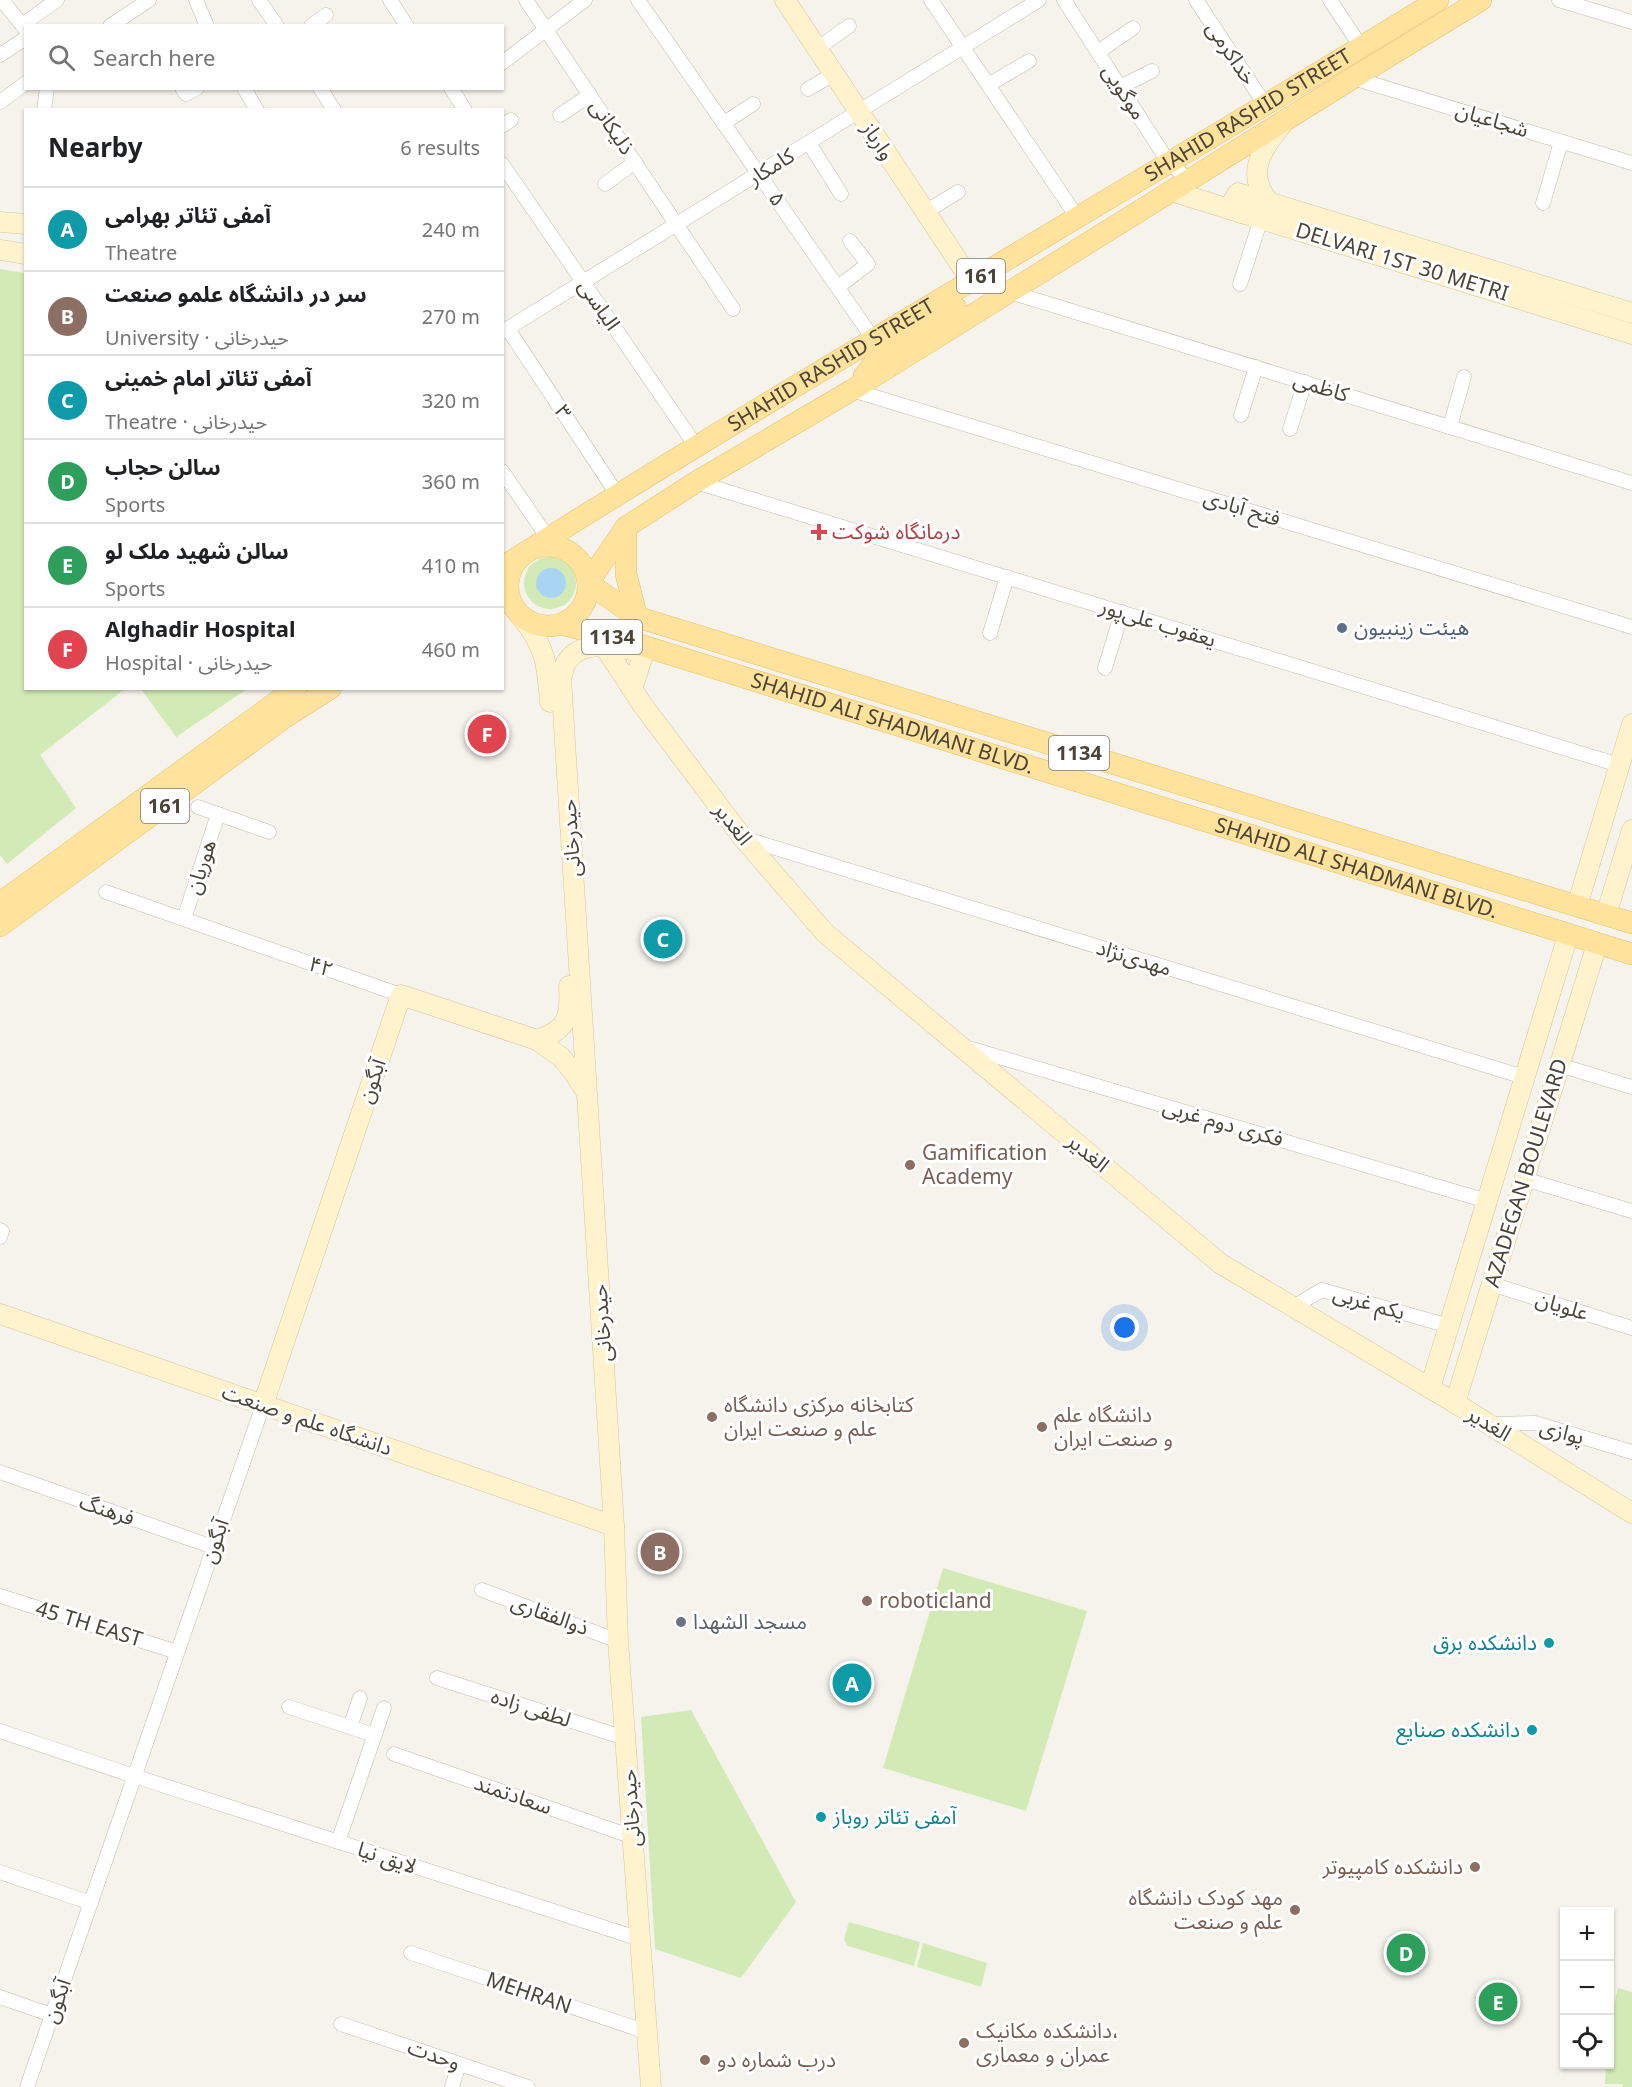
<!DOCTYPE html>
<meta charset="utf-8">
<style>
:root{--surface:#fff;--page:#f6f6f6;--text:#202124;--muted:#757577;--line:#e0e0e0;--accent:#1a73e8}
body{margin:0;font-family:"Noto Sans","Noto Sans Arabic",sans-serif;background:var(--page);color:var(--text)}
.controls{position:absolute;right:18px;bottom:18px;display:grid;overflow:hidden;border-radius:0px;box-shadow:0 2px 4px #0004}
.controls button{width:54px;height:54px;display:grid;place-items:center;padding:0;border:0;border-bottom:2px solid var(--line);background:var(--surface);color:var(--text);font:30px sans-serif}
.you{position:absolute;left:1125px;top:1328px;width:21px;height:21px;margin:-15px;border:4px solid #fff;border-radius:50%;background:#1a73e8;box-shadow:0 0 0 9px #1a73e833}
.badge{display:grid;place-items:center;width:39px;height:39px;border-radius:50%;background:var(--accent);color:#fff;font-size:20px;font-weight:700}
.pin{position:absolute;translate:-50% -50%;border:3px solid #fff;box-shadow:0 2px 6px #0006}
.list{margin:0;padding:0;list-style:none}
h2{display:flex;justify-content:space-between;align-items:center;height:78px;margin:0;padding:0 24px;font-size:26px}
h2 small{font-size:20px;font-weight:400;color:var(--muted)}
.list li{display:grid;grid-template-columns:39px 1fr auto;gap:18px;align-items:center;box-sizing:border-box;height:84px;padding:0 24px;border-top:2px solid var(--line)}
.list b{display:block;font-size:22px;white-space:nowrap}
.list p{margin:0;font-size:20px;white-space:nowrap;color:var(--muted)}
.list em{font-size:20px;font-style:normal;color:var(--muted)}
.icon{flex:none;width:33px;height:33px;fill:none;stroke:currentColor;stroke-width:2;stroke-linecap:round;stroke-linejoin:round}
.map{position:relative;flex:none;width:1632px;height:2087px;overflow:hidden}
.search{position:absolute;background:var(--surface);box-shadow:0 2px 4px #0004;left:24px;top:24px;width:480px;height:66px;display:flex;align-items:center;gap:15px;box-sizing:border-box;padding:0 21px;border-radius:0px;color:var(--muted);font-size:22px}
.panel{position:absolute;background:var(--surface);box-shadow:0 2px 4px #0004;left:24px;top:108px;width:480px;height:582px;border-radius:0px}
.map>svg:first-child{display:block}
.green{fill:#d2eab5}
.water{fill:#a9d4f2}
.lines{fill:none;stroke-linecap:round;stroke-linejoin:round}
.minor-casing{stroke:#c2bbae;stroke-width:15}
.secondary-casing{stroke:#d6c79b;stroke-width:21}
.primary-casing{stroke:#e6c16a;stroke-width:22}
.minor{stroke:#fff;stroke-width:14}
.secondary{stroke:#fff3cd;stroke-width:20}
.primary{stroke:#ffe39c;stroke-width:21}
.health-dot{fill:#e0444e;stroke:#fff;stroke-width:2}
.service-dot{fill:#5c6f8a;stroke:#fff;stroke-width:2}
.education-dot{fill:#8d6e63;stroke:#fff;stroke-width:2}
.worship-dot{fill:#6b7280;stroke:#fff;stroke-width:2}
.culture-dot{fill:#0f9aa8;stroke:#fff;stroke-width:2}
.labels{text-anchor:middle;stroke-width:6;stroke-linejoin:round;paint-order:stroke}
.shield{fill:#fff;stroke:#817c74;stroke-width:1.5}
.shield-label{font-size:20px;font-weight:bold;fill:#4b4439}
.street-label{font-size:21px;fill:#4b4439;stroke:#fff}
.health-label{font-size:21px;fill:#be3a42;stroke:#fff;text-anchor:start}
.service-label{font-size:21px;fill:#4e5e75;stroke:#fff;text-anchor:start}
.education-label{font-size:21px;fill:#785e54;stroke:#fff;text-anchor:start}
.worship-label{font-size:21px;fill:#5b616d;stroke:#fff;text-anchor:start}
.culture-label{font-size:21px;fill:#0d838f;stroke:#fff;text-anchor:end}
</style>
<div class="map">
<svg width="1632" height="2087" viewBox="0 0 1632 2087">
<rect width="100%" height="100%" fill="#f6f3ec"/>
<g class="green">
<polygon points="0,269 25,273 26,688 125,689 40,755 76,808 7,864 0,855"/>
<circle cx="550" cy="583" r="26"/>
<polygon points="141,689 247,689 176,737"/>
<polygon points="943,1568 1087,1611 1026,1811 883,1768"/>
<polygon points="691,1710 796,1902 741,1978 655,1949 641,1717"/>
<polygon points="849,1922 920,1942 914,1966 848,1946 844,1940"/>
<polygon points="923,1943 987,1963 981,1987 917,1967"/>
<polygon points="1618,1988 1632,1992 1632,2087 1623,2087 1622,2084 1605,2084 1606,2065 1610,2064 1610,2022"/>
</g>
<circle class="water" cx="551" cy="583" r="15"/>
<g class="lines">
<g class="minor-casing">
<g id="minor">
<polyline points="2,0 26,30"/>
<polyline points="196,0 207,26"/>
<polyline points="259,0 277,26"/>
<polyline points="390,0 407,26"/>
<polyline points="526,0 733,309"/>
<polyline points="638,0 874,340"/>
<polyline points="931,0 1077,217"/>
<polyline points="1064,0 1169,163 1189,180"/>
<polyline points="1196,0 1266,106"/>
<polyline points="1330,0 1361,47"/>
<polyline points="1559,0 1632,22"/>
<polyline points="22,25 57,0"/>
<polyline points="110,26 149,0"/>
<polyline points="311,26 326,15"/>
<polyline points="817,49 849,26"/>
<polyline points="1098,52 1133,28"/>
<polyline points="0,55 26,38"/>
<polyline points="502,63 585,0"/>
<polyline points="1353,78 1632,163"/>
<polyline points="988,85 1029,61"/>
<polyline points="1120,87 1152,71"/>
<polyline points="182,88 186,94 197,88"/>
<polyline points="244,88 257,110"/>
<polyline points="320,88 334,110"/>
<polyline points="451,88 465,110"/>
<polyline points="808,89 834,74"/>
<polyline points="0,102 26,83"/>
<polyline points="44,110 47,88"/>
<polyline points="560,115 590,95"/>
<polyline points="724,123 753,104"/>
<polyline points="502,126 511,120"/>
<polyline points="809,143 841,194"/>
<polyline points="502,164 696,446"/>
<polyline points="605,184 635,162"/>
<polyline points="1543,203 1561,142"/>
<polyline points="925,212 958,192"/>
<polyline points="1240,284 1261,219"/>
<polyline points="838,287 868,264 850,241"/>
<polyline points="1010,292 1632,483"/>
<polyline points="508,329 617,494"/>
<polyline points="502,332 1039,0"/>
<polyline points="852,390 1632,627"/>
<polyline points="1241,415 1256,367"/>
<polyline points="1450,427 1464,377"/>
<polyline points="1290,429 1305,382"/>
<polyline points="502,471 548,538"/>
<polyline points="696,482 1619,765"/>
<polyline points="990,633 1007,577"/>
<polyline points="1105,668 1122,612"/>
<polyline points="198,807 218,814"/>
<polyline points="743,838 1524,1077"/>
<polyline points="106,892 401,995"/>
<polyline points="184,919 218,814 269,832"/>
<polyline points="965,1047 1487,1201"/>
<polyline points="1559,1065 1632,1087"/>
<polyline points="1524,1179 1632,1211"/>
<polyline points="0,1230 2,1231 0,1237"/>
<polyline points="1491,1284 1632,1328"/>
<polyline points="1293,1307 1322,1290 1449,1326"/>
<polyline points="1490,1424 1535,1423 1632,1452"/>
<polyline points="0,1472 213,1547"/>
<polyline points="482,1590 618,1641"/>
<polyline points="0,1596 177,1652"/>
<polyline points="437,1678 625,1738"/>
<polyline points="289,1707 374,1735"/>
<polyline points="350,1727 360,1698"/>
<polyline points="0,1731 134,1776 640,1939"/>
<polyline points="394,1754 633,1837"/>
<polyline points="338,1842 384,1708"/>
<polyline points="0,1872 91,1903"/>
<polyline points="411,1953 647,2032"/>
<polyline points="0,1997 52,2015"/>
<polyline points="341,2024 528,2087"/>
<polyline points="27,2087 263,1405"/>
<polyline points="452,2087 459,2064"/>
</g>
</g>
<g class="secondary-casing">
<g id="secondary">
<polyline points="785,0 972,282"/>
<polyline points="1171,191 1632,334"/>
<path d="M1269 202C1244 173 1263 147 1283 123"/>
<polyline points="1241,213 1233,201 1238,193 1632,313"/>
<polyline points="0,222 26,224"/>
<polyline points="0,250 26,254"/>
<path d="M521 616C546 648 547 663 550 702"/>
<polyline points="604,646 644,707 743,838 825,933 1221,1264 1455,1403 1632,1513"/>
<path d="M632 650C611 647 583 640 568 660 564 664 563 673 561 678L614 1526 618 1641 651 2087"/>
<polyline points="632,689 644,652"/>
<polyline points="1577,906 1632,724"/>
<polyline points="1606,915 1632,830"/>
<path d="M537 1040C568 1030 571 1016 569 986"/>
<polyline points="0,1314 614,1526"/>
<polyline points="1430,1388 1568,935"/>
<polyline points="1455,1403 1597,944"/>
<polyline points="263,1405 401,995 537,1040 561,1057 574,1073 586,1092"/>
</g>
</g>
<g class="primary-casing">
<g id="primary">
<polyline points="1481,0 1353,78 852,390 696,482 626,527 588,583 637,617 1632,923"/>
<polyline points="864,376 882,353 956,308"/>
<polyline points="626,527 626,574 637,617"/>
<circle cx="548" cy="586" r="40"/>
<path id="s1" d="M502 567C811 372 1127 191 1438 0"/>
<path id="s2" d="M561 624 634 643 1632 954"/>
<polyline points="0,903 296,688"/>
<polyline points="0,926 284,718 331,688"/>
</g>
</g>
<use href="#minor" class="minor"/>
<use href="#secondary" class="secondary"/>
<use href="#primary" class="primary"/>
</g>
<path class="health-dot" d="M816 523h6v6h6v6h-6v6h-6v-6h-6v-6h6z"/>
<circle class="service-dot" cx="1342" cy="628" r="6"/>
<g class="education-dot">
<circle cx="910" cy="1165" r="6"/>
<circle cx="712" cy="1417" r="6"/>
<circle cx="1042" cy="1427" r="6"/>
<circle cx="867" cy="1601" r="6"/>
<circle cx="1475" cy="1867" r="6"/>
<circle cx="1295" cy="1910" r="6"/>
<circle cx="964" cy="2043" r="6"/>
<circle cx="705" cy="2060" r="6"/>
</g>
<circle class="worship-dot" cx="681" cy="1622" r="6"/>
<g class="culture-dot">
<circle cx="1549" cy="1643" r="6"/>
<circle cx="1532" cy="1730" r="6"/>
<circle cx="821" cy="1817" r="6"/>
</g>
<g class="labels">
<g class="shield">
<rect x="957" y="259" width="48" height="34" rx="4.5"/>
<rect x="582" y="620" width="60" height="34" rx="4.5"/>
<rect x="1049" y="736" width="60" height="34" rx="4.5"/>
<rect x="141" y="789" width="48" height="34" rx="4.5"/>
</g>
<g class="shield-label">
<text x="981" y="283">161</text>
<text x="612" y="644">1134</text>
<text x="1079" y="760">1134</text>
<text x="165" y="813">161</text>
</g>
<g class="street-label">
<text transform="translate(1231 53) rotate(56)" y="7">خداکرمی</text>
<text transform="translate(1124 92) rotate(57)" y="7">موگویی</text>
<text dy="7" stroke="none"><textPath href="#s1" startOffset="872">SHAHID RASHID STREET</textPath></text>
<text transform="translate(1492 120) rotate(17)" y="7">شجاعیان</text>
<text transform="translate(612 127) rotate(56)" y="7">ذلیکانی</text>
<text transform="translate(878 141) rotate(57)" y="7">وارباز</text>
<text transform="translate(771 167) rotate(-32)" y="7">کامکار</text>
<text transform="translate(777 199) rotate(55)" y="7">۵</text>
<text transform="translate(1402 262) rotate(17)" y="7">DELVARI 1ST 30 METRI</text>
<text transform="translate(599 305) rotate(56)" y="7">الیاسی</text>
<text dy="7" stroke="none"><textPath href="#s1" startOffset="386">SHAHID RASHID STREET</textPath></text>
<text transform="translate(1321 387) rotate(17)" y="7">کاظمی</text>
<text transform="translate(563 412) rotate(57)" y="7">۳</text>
<text transform="translate(1242 508) rotate(17)" y="7">فتح آبادی</text>
<text transform="translate(1158 623) rotate(17)" y="7">یعقوب علی‌پور</text>
<text dy="7" stroke="none"><textPath href="#s2" startOffset="346">SHAHID ALI SHADMANI BLVD.</textPath></text>
<text transform="translate(733 824) rotate(52)" y="7">الغدیر</text>
<text transform="translate(571 838) rotate(-94)" y="7">حیدرخانی</text>
<text transform="translate(201 867) rotate(-72)" y="7">هوریان</text>
<text dy="7" stroke="none"><textPath href="#s2" startOffset="832">SHAHID ALI SHADMANI BLVD.</textPath></text>
<text transform="translate(1134 958) rotate(17)" y="7">مهدی‌نژاد</text>
<text transform="translate(321 967) rotate(19)" y="7">۴۲</text>
<text transform="translate(372 1081) rotate(-71)" y="7">آبگون</text>
<text transform="translate(1223 1123) rotate(16)" y="7">فکری دوم غربی</text>
<text transform="translate(1088 1153) rotate(40)" y="7">الغدیر</text>
<text transform="translate(1526 1173) rotate(-73)" y="7">AZADEGAN BOULEVARD</text>
<text transform="translate(1369 1303) rotate(16)" y="7">یکم غربی</text>
<text transform="translate(1562 1306) rotate(17)" y="7">علویان</text>
<text transform="translate(602 1323) rotate(-94)" y="7">حیدرخانی</text>
<text transform="translate(307 1420) rotate(19)" y="7">دانشگاه علم و صنعت</text>
<text transform="translate(1489 1424) rotate(31)" y="7">الغدیر</text>
<text transform="translate(1562 1432) rotate(15)" y="7">پوازی</text>
<text transform="translate(107 1510) rotate(19)" y="7">فرهنگ</text>
<text transform="translate(215 1541) rotate(-71)" y="7">آبگون</text>
<text transform="translate(550 1615) rotate(20)" y="7">ذوالفقاری</text>
<text transform="translate(89 1624) rotate(17)" y="7">45 TH EAST</text>
<text transform="translate(531 1708) rotate(18)" y="7">لطفی زاده</text>
<text transform="translate(513 1795) rotate(19)" y="7">سعادتمند</text>
<text transform="translate(631 1808) rotate(-94)" y="7">حیدرخانی</text>
<text transform="translate(387 1858) rotate(18)" y="7">لایق نیا</text>
<text transform="translate(529 1993) rotate(19)" y="7">MEHRAN</text>
<text transform="translate(57 2001) rotate(-71)" y="7">آبگون</text>
<text transform="translate(434 2055) rotate(19)" y="7">وحدت</text>
</g>
<g class="health-label">
<text x="832" y="539">درمانگاه شوکت</text>
</g>
<g class="service-label">
<text x="1354" y="635">هیئت زینبیون</text>
</g>
<g class="education-label">
<text x="922" y="1160">Gamification<tspan x="922" dy="24">Academy</tspan></text>
<text x="724" y="1412">کتابخانه مرکزی دانشگاه<tspan x="724" dy="24">علم و صنعت ایران</tspan></text>
<text x="1054" y="1422">دانشگاه علم<tspan x="1054" dy="24">و صنعت ایران</tspan></text>
<text x="879" y="1608">roboticland</text>
<text x="1463" y="1874" text-anchor="end">دانشکده کامپیوتر</text>
<text x="1283" y="1905" text-anchor="end">مهد کودک دانشگاه<tspan x="1283" dy="24">علم و صنعت</tspan></text>
<text x="976" y="2038">دانشکده مکانیک،<tspan x="976" dy="24">عمران و معماری</tspan></text>
<text x="717" y="2067">درب شماره دو</text>
</g>
<g class="worship-label">
<text x="693" y="1629">مسجد الشهدا</text>
</g>
<g class="culture-label">
<text x="1537" y="1650">دانشکده برق</text>
<text x="1520" y="1737">دانشکده صنایع</text>
<text x="833" y="1824" text-anchor="start">آمفی تئاتر روباز</text>
</g>
</g>
</svg>
<div class="controls">
<button>+</button>
<button>−</button>
<button><svg class="icon" aria-label="locate" viewBox="0 0 24 24"><circle cx="12" cy="12" r="6"/><path d="M12 2v4M12 18v4M2 12h4M18 12h4"/></svg></button>
</div>
<div class="you"></div>
<div class="pin badge" style="left:852px;top:1683px;background:#0f9aa8">A</div>
<div class="pin badge" style="left:660px;top:1552px;background:#8d6e63">B</div>
<div class="pin badge" style="left:663px;top:939px;background:#0f9aa8">C</div>
<div class="pin badge" style="left:1406px;top:1953px;background:#2e9e5b">D</div>
<div class="pin badge" style="left:1498px;top:2002px;background:#2e9e5b">E</div>
<div class="pin badge" style="left:487px;top:734px;background:#e0444e">F</div>
<div class="search"><svg class="icon" aria-label="search" viewBox="0 0 24 24"><circle cx="10" cy="10" r="6"/><path d="M15 15l6 6"/></svg>Search here</div>
<section class="panel">
<h2>Nearby<small>6 results</small></h2>
<ul class="list">
<li><span class="badge" style="background:#0f9aa8">A</span><div><b>آمفی تئاتر بهرامی</b><p>Theatre</p></div><em>240 m</em></li>
<li><span class="badge" style="background:#8d6e63">B</span><div><b>سر در دانشگاه علمو صنعت</b><p>University · حیدرخانی</p></div><em>270 m</em></li>
<li><span class="badge" style="background:#0f9aa8">C</span><div><b>آمفی تئاتر امام خمینی</b><p>Theatre · حیدرخانی</p></div><em>320 m</em></li>
<li><span class="badge" style="background:#2e9e5b">D</span><div><b>سالن حجاب</b><p>Sports</p></div><em>360 m</em></li>
<li><span class="badge" style="background:#2e9e5b">E</span><div><b>سالن شهید ملک لو</b><p>Sports</p></div><em>410 m</em></li>
<li><span class="badge" style="background:#e0444e">F</span><div><b>Alghadir Hospital</b><p>Hospital · حیدرخانی</p></div><em>460 m</em></li>
</ul>
</section>
</div>
